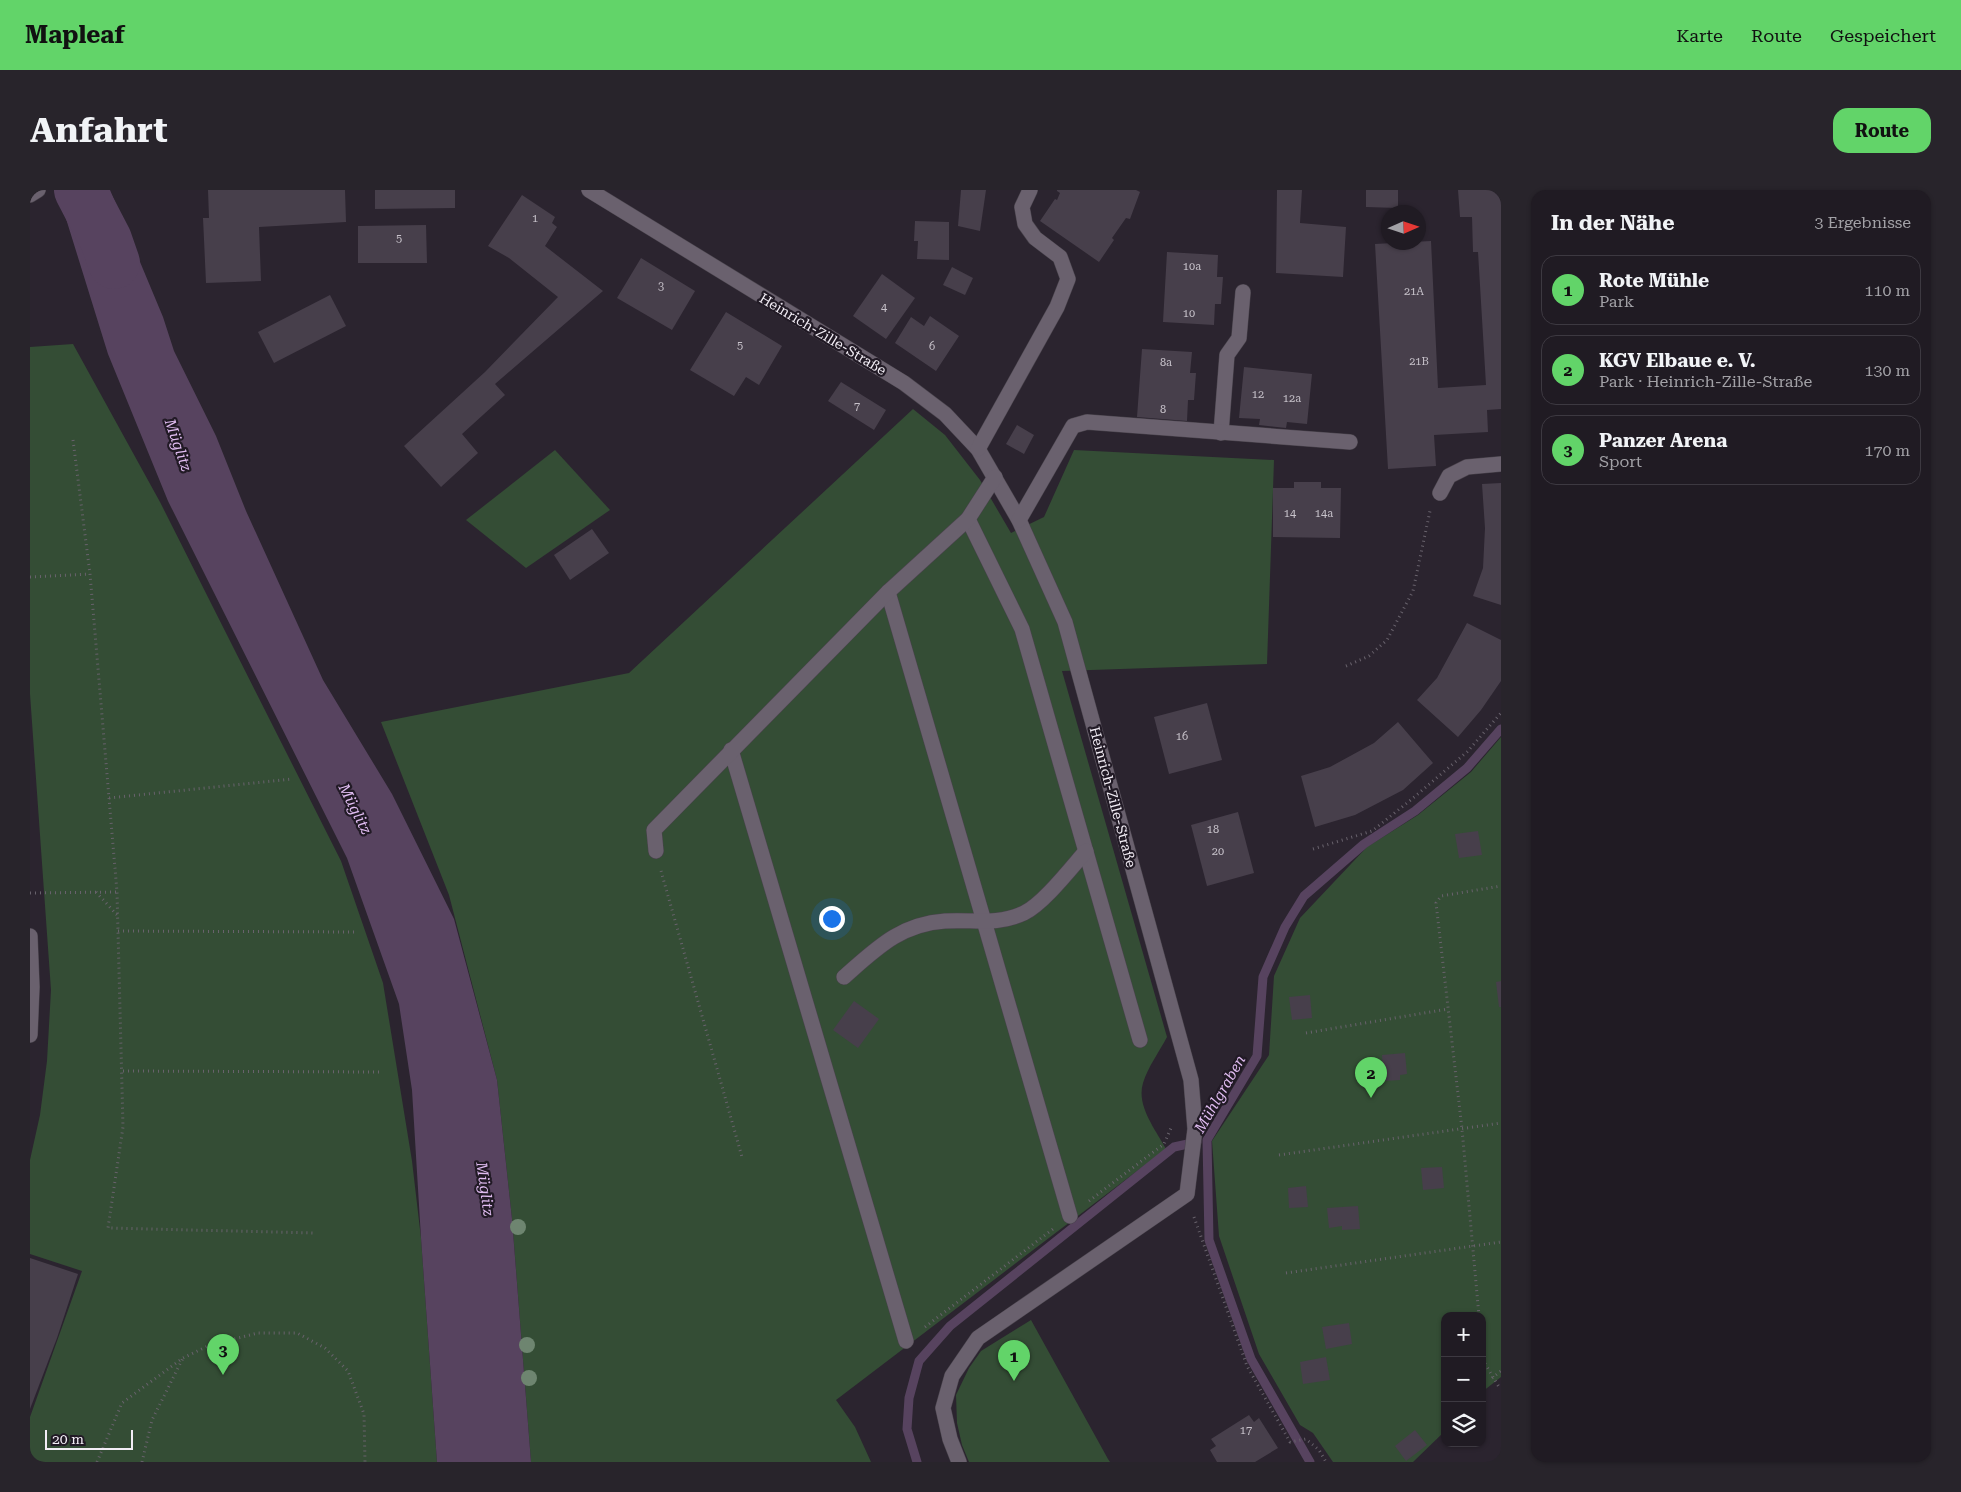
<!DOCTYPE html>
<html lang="de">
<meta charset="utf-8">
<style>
:root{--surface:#201b23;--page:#28242b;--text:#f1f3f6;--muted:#a2a1a6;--line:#3d3941;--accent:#62d469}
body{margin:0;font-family:"Roboto Serif",serif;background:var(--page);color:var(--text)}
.controls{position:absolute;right:15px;bottom:15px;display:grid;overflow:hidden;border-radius:10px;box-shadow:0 1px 4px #0004}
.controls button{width:45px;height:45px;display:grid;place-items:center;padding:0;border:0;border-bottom:1px solid var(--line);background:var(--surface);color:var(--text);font:25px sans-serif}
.compass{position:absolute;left:1351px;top:15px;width:45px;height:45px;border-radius:50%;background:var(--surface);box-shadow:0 1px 4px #0004;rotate:87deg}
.scale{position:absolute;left:15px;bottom:12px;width:88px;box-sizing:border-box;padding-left:5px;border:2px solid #f2edf5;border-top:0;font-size:14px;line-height:18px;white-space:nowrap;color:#f2edf5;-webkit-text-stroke:4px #211a25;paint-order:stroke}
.you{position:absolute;left:801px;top:728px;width:18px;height:18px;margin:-12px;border:4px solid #fff;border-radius:50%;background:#1a73e8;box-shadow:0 0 0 8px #1a73e833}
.badge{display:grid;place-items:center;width:32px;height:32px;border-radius:50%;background:var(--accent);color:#111;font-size:16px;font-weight:700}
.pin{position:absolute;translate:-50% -41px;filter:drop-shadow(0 1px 2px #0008)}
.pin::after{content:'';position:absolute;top:26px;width:18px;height:15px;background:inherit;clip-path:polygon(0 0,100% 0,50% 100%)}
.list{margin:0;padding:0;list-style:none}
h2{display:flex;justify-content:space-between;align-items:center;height:65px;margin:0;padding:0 20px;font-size:21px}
h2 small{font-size:16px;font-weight:400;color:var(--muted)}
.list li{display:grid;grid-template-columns:32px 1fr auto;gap:15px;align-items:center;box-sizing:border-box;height:70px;margin:0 10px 10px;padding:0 10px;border:1px solid var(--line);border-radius:15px}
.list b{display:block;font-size:19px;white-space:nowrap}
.list p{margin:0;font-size:16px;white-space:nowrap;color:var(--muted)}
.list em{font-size:16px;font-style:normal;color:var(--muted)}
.icon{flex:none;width:28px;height:28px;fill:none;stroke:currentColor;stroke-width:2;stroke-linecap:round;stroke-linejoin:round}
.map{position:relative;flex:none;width:1471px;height:1272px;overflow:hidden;border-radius:15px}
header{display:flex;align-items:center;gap:30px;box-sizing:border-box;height:70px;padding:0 25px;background:var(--accent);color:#111}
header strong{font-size:24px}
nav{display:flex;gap:28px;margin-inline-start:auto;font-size:18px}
.intro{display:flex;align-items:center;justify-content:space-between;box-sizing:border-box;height:120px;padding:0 30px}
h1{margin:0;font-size:35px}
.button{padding:12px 22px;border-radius:15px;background:var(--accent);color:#111;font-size:18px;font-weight:700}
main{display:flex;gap:30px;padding:0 30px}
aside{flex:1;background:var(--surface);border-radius:15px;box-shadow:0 1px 4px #0004}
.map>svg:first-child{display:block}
.green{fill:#344d35}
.water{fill:#57435f}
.pier{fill:#2b242f}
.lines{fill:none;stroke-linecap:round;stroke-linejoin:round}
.stream{stroke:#57435f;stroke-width:9}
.river{stroke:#57435f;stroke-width:52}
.building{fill:#473f4b}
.minor-casing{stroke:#49434c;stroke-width:16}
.path{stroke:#68626c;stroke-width:3;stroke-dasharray:1 4;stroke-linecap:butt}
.minor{stroke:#6a616e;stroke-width:15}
.tree{fill:#6e8570}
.labels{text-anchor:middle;stroke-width:4.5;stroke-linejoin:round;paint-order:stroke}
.number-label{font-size:11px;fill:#c7c2ca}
.street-label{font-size:14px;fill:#f2edf5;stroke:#211a25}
.water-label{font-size:15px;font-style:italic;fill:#e1bdf2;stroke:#211a25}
</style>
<header>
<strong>Mapleaf</strong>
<nav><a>Karte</a><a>Route</a><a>Gespeichert</a></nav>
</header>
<div class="intro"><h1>Anfahrt</h1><a class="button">Route</a></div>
<main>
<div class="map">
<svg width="1471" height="1272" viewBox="0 0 1471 1272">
<rect width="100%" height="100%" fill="#2b242f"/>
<g class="green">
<polygon points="43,154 130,312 311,671 353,793 382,971 391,1048 407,1272 0,1272 0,1227 52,1081 0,1064 0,970 10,925 17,871 21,800 0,504 0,157"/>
<path d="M883 219 915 245 950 290 981 343 1014 327 1044 260 1244 270 1237 474 1032 481 1137 847C1129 862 1118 877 1113 893 1106 916 1126 940 1136 959L806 1210 825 1237 841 1272H501L482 1029 467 890 419 705 351 532 599 483Z"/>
<polygon points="525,260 580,320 496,378 436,330"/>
<polygon points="1471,547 1471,1187 1452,1202 1452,1126 1415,1126 1415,1241 1383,1272 1303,1272 1283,1243 1270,1235 1229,1164 1189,1046 1182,951 1239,865 1244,786 1270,728 1337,657 1388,625 1441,582"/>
<polygon points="1001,1130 1078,1269 1080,1272 939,1272 932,1255 927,1233 926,1205 939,1178 951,1161"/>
</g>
<polygon class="water" points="67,0 80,0 133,127 144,161 186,246 216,321 293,490 362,604 424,729 467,890 482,1029 501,1272 407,1272 391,1048 382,900 369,814 317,668 138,311 78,164 33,19"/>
<polygon class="pier" points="62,0 67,0 31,21 32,17"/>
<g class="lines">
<g class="stream">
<polyline points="887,1272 877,1239 879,1208 889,1171 920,1136 1144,957 1167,952"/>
<polyline points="1280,1272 1221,1169 1179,1050 1177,950 1227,866 1233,787 1255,737 1274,706 1334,654 1385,621 1437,578 1471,539"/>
</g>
<polyline class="river" points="50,0 76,50 84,73"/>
</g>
<g class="building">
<polygon points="178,0 315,0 316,32 229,37 231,91 176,93 173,28 179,28"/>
<polygon points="345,0 425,0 425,18 345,19"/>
<polygon points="931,0 956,0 950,41 928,36"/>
<polygon points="1027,0 1106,0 1110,2 1100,29 1096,28 1082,48 1084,50 1069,72 1010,31 1025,9 1027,10 1030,3 1027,1"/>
<polygon points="1247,0 1272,0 1270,33 1316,37 1313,87 1246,83"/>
<polygon points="1336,0 1368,0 1368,18 1336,17"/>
<polygon points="1428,0 1471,0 1471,219 1457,220 1458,242 1404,245 1406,276 1358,279 1345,54 1401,51 1408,198 1456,195 1448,62 1443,62 1442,27 1430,27"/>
<polygon points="492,5 525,27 522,33 527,37 515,56 573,101 465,194 475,205 432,244 448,263 411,297 374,256 455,182 528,107 479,68 458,56"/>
<polygon points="885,31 919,32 919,70 887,69 888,51 884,51"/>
<polygon points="396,35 397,73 328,73 328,36"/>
<polygon points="1137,62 1188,65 1187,87 1193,87 1191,114 1185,114 1184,135 1133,132"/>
<polygon points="611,68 665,101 642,140 587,108"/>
<polygon points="922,77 943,88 935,105 913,95"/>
<polygon points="852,84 885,108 856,149 823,126"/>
<polygon points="300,105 316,136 244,173 228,142"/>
<polygon points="696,122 752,156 729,195 716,187 704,206 660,180"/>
<polygon points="900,126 929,146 906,181 865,153 881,127 894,136"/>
<polygon points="1112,159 1162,162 1160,183 1166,183 1164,210 1158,210 1157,231 1107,227"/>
<polygon points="1214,177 1282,184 1277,234 1257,232 1256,238 1229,235 1230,229 1209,228"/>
<polygon points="811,192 856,220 844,240 798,211"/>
<polygon points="987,235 1004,245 994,264 976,254"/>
<polygon points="1264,292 1291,292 1291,298 1311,298 1310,348 1243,347 1243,298 1264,298"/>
<polygon points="1471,293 1471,415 1443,406 1453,378 1455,338 1452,294"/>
<polygon points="562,339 579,363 540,390 524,365"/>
<polygon points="1437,433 1471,450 1471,491 1451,520 1428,547 1387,510 1407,488"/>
<polygon points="1177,513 1192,570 1139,584 1124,527"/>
<polygon points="1368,532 1403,573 1373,600 1325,625 1285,637 1271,586 1300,577 1344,553"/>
<polygon points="1208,622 1224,683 1177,696 1161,635"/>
<polygon points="1448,641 1452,665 1429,668 1425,644"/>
<polygon points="1471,791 1471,817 1469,817 1466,792"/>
<polygon points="1280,805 1282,828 1262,830 1259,807"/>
<polygon points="824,811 849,829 828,858 803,840"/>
<polygon points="1375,863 1377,884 1370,885 1370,890 1354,891 1352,865"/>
<polygon points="1412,977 1414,998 1393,1000 1391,978"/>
<polygon points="1276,996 1278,1017 1259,1018 1258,998"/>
<polygon points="1328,1016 1330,1039 1312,1040 1312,1036 1299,1038 1297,1018"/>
<polygon points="0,1068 48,1084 27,1148 0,1219"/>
<polygon points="1319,1133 1322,1154 1296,1159 1292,1137"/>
<polygon points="1296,1167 1300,1190 1273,1194 1270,1172"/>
<polygon points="1219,1225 1224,1232 1229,1228 1248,1258 1225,1272 1187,1272 1180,1260 1186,1256 1181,1249"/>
<polygon points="1385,1240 1397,1255 1376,1271 1365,1256"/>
</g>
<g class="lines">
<g class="minor-casing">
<g id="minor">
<polyline points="559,0 874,193 915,224 948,259 989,330 1035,432 1161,890 1165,939 1157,1004 948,1148 922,1186 913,1218 920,1249 929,1272"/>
<polyline points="0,5 8,0"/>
<polyline points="1191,243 1197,165 1209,148 1213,102"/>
<polyline points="948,259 1027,117 1038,89 1030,67 1005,48 995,34 992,17 1000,0"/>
<polyline points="1410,303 1419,286 1437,277 1471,274"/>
<polyline points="938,329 992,439 1110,850"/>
<polyline points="989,330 1043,236 1057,232 1320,252"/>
<polyline points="858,402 1040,1026"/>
<polyline points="701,560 876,1151"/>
<polyline points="626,661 624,640 858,402 938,329 965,287"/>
<polyline points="0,746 2,797 0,845"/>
<path d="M814 787C846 759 870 734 915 731 943 729 966 736 994 723 1013 714 1041 678 1056 661"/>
</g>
</g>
<g class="path">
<polyline points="43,250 60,384 79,608 262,589"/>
<polyline points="0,387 60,384"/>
<polyline points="1316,476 1339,466 1357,450 1383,401 1400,321"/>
<polyline points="79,608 87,702 93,937 78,1038 286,1043"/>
<polyline points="1283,659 1342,641 1382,609 1437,562 1471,523"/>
<polyline points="631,681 712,967"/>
<polyline points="66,702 88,726"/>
<polyline points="0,703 87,702"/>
<polyline points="88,741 324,742"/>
<polyline points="1276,843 1418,819"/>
<polyline points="93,881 350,882"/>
<polyline points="1249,965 1471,933"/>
<polyline points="1059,1011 1134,954 1141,938"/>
<polyline points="1164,1027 1217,1176 1260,1252 1276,1249 1289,1260 1296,1272"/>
<polyline points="1256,1083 1471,1052"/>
<polyline points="1449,1126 1432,939 1406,713 1411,706 1471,696"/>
<polyline points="895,1137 1023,1039"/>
<polyline points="1452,1159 1454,1172 1469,1197"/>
<polyline points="1462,1188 1471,1181"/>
<polyline points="67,1272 92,1213 153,1168 180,1155 228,1143 267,1143 295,1158 318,1181 334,1224 335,1272"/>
<polyline points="112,1272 122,1230 153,1168"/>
</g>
<use href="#minor" class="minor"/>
</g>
<g class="tree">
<circle cx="488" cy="1037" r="8"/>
<circle cx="497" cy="1155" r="8"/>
<circle cx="499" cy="1188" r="8"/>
</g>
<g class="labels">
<g class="number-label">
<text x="505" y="32">1</text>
<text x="369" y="52">5</text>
<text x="1162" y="80">10a</text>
<text x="631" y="100">3</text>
<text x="1384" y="105">21A</text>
<text x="854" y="121">4</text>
<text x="1159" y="127">10</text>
<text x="710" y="159">5</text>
<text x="902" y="160">6</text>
<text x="1389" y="175">21B</text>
<text x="1136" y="176">8a</text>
<text x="1228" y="208">12</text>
<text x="1262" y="212">12a</text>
<text x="827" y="220">7</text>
<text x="1133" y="223">8</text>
<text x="1260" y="327">14</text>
<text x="1294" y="327">14a</text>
<text x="1152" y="550">16</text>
<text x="1183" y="643">18</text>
<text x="1188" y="665">20</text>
<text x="1216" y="1244">17</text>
</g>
<g class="street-label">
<text transform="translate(793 144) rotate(31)" y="5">Heinrich-Zille-Straße</text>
<text transform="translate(1083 607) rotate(75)" y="5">Heinrich-Zille-Straße</text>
</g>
<g class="water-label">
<text transform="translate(148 255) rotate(71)" y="5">Müglitz</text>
<text transform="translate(325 619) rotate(63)" y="5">Müglitz</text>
<text transform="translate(1190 904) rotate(-60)" y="5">Mühlgraben</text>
<text transform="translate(455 999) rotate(82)" y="5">Müglitz</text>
</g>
</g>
</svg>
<div class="controls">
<button>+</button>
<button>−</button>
<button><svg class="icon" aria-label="layers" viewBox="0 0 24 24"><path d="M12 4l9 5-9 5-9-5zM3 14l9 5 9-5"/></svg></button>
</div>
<svg class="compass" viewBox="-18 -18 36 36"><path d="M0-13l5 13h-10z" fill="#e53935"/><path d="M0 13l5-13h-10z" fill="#a2a1a6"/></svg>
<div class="scale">20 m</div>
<div class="you"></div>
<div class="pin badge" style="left:984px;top:1191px">1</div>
<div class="pin badge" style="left:1341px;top:908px">2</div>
<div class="pin badge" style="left:193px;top:1185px">3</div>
</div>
<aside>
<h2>In der Nähe<small>3 Ergebnisse</small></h2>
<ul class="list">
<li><span class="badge">1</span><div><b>Rote Mühle</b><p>Park</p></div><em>110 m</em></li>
<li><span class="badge">2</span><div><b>KGV Elbaue e. V.</b><p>Park · Heinrich-Zille-Straße</p></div><em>130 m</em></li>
<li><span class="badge">3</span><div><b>Panzer Arena</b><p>Sport</p></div><em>170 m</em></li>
</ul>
</aside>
</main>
